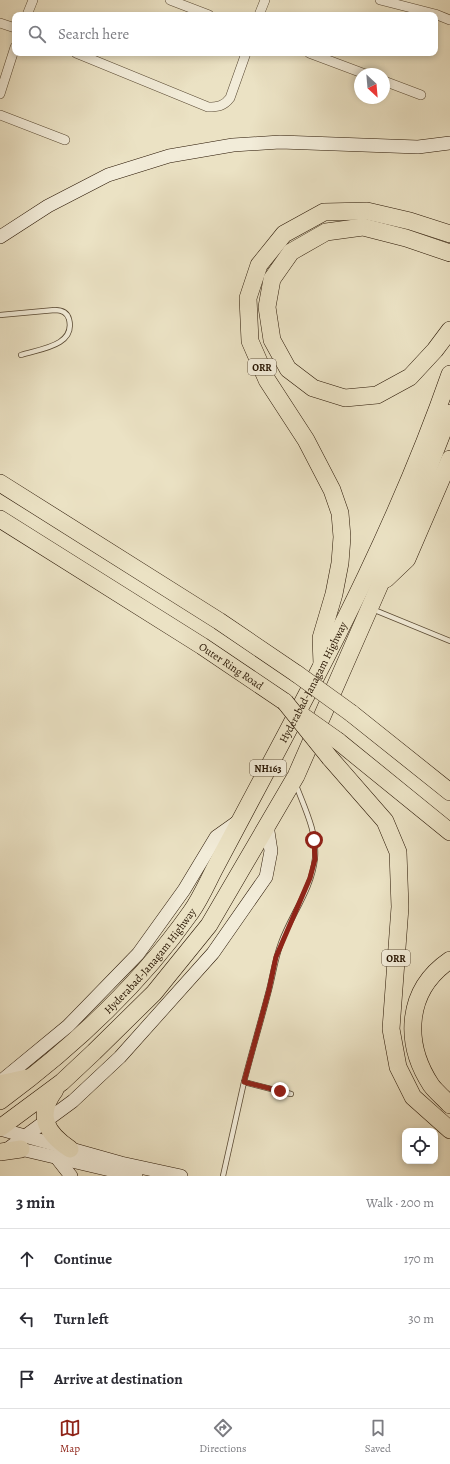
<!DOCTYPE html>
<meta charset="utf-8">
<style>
:root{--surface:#fff;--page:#f2f2f3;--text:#2b2b33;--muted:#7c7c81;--line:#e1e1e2;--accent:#8f2418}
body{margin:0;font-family:Alegreya,serif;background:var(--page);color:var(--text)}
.controls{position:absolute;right:12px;bottom:12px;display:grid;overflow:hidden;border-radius:8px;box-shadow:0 2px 6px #0003}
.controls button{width:36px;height:36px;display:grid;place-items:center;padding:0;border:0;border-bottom:1px solid var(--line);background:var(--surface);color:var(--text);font:20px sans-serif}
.compass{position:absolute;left:354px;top:68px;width:36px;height:36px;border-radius:50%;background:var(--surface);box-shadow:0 2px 6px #0003;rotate:154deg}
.stop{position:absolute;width:12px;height:12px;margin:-9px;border:3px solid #8f2418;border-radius:50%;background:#fff}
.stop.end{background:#8f2418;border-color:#fff;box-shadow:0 1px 4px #0008}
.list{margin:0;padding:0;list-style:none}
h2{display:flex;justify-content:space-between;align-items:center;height:52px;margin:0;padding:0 16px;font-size:17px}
h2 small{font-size:13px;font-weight:400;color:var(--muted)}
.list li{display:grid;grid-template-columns:26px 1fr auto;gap:12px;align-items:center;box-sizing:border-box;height:60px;padding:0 16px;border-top:1px solid var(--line)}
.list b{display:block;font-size:15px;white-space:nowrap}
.list em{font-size:13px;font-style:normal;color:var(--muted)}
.icon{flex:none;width:22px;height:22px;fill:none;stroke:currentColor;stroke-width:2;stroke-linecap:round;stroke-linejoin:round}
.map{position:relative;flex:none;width:450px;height:1176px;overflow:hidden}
.search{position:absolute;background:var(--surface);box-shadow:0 2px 6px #0003;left:12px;right:12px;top:12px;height:44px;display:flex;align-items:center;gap:10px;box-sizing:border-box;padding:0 14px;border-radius:8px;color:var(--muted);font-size:15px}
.sheet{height:232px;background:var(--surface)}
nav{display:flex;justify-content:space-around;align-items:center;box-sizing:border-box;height:56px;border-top:1px solid var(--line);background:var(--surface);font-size:11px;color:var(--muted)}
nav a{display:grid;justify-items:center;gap:2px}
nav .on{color:var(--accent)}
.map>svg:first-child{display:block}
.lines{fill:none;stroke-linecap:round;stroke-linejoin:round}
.lane-casing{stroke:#574731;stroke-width:6}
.street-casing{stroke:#574731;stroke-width:10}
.secondary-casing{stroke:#261300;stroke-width:14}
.highway-casing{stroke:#261300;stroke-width:18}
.lane{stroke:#f2ecd9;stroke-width:4.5}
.street{stroke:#f2ecd9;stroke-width:9}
.secondary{stroke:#f2ecd9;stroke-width:13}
.highway{stroke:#ebe2c4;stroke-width:17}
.highway-bridge-casing{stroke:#261300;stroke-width:18;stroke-linecap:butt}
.highway-bridge{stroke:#ebe2c4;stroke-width:17}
.route{stroke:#8f2418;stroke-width:5}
.labels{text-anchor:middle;stroke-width:4;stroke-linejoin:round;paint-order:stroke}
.shield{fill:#f2ecd9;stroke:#635441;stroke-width:1}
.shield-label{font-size:10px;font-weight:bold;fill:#261300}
.street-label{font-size:11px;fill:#261300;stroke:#f2ecd9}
</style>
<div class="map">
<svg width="450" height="1176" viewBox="0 0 450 1176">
<rect width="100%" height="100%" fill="#ebe2c4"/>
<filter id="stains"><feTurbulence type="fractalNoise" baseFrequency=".005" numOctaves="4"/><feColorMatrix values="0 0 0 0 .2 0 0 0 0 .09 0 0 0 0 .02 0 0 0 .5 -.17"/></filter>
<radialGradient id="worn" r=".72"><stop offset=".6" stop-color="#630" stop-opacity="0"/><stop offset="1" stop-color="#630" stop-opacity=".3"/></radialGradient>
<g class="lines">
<g class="lane-casing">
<g id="lane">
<path d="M0 315 55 310C62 310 67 312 69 319 76 346 39 349 21 355"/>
<polyline points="372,609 450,641"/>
<path d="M244 1082C252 1051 261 1021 269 990 273 975 275 959 281 943 291 915 312 889 315 858 317 832 305 809 296 785"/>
<polyline points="223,1176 244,1082 291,1094"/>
</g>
</g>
<g class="street-casing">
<g id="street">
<polyline points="170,0 209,15"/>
<polyline points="380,0 435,14 450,20"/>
<polyline points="27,15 33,0"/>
<polyline points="259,15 265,0"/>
<polyline points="0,23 15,28"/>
<path d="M76 53 208 107C218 107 224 106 230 98L246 53"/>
<polyline points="309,53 365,74"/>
<polyline points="384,81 421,95"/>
<polyline points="0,94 15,47"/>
<polyline points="0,115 65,140"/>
</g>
</g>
<g class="secondary-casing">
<g id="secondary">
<polyline points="0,237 48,206 108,175 169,156 233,145 280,142 418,147 450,143"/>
<polyline points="0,1082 68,1026 138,954 184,890 216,837 240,820"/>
<polyline points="0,1129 121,1163 181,1176"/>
<polyline points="12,1147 136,1176"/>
<polyline points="5,1151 73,1101 120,1057 213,953 266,877 271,851 267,825"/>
<polyline points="56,1157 71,1176"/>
</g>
</g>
<g class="highway-casing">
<g id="highway">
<polyline points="450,253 406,238 363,227 326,232 291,252 272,279 267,307 272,340 288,369 313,388 345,398 377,395 410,377 435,350 450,330"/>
<polyline points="0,483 219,621 297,674"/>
<path id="s1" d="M0 519 202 646 285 702"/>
<polyline points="386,579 407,559 450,459"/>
<polyline points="322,664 321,638 334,594 340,563 342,537 340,513 332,490 306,440 267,380 250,341 248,298 259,265 284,234 324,212 367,211 410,221 450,234"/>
<polyline points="351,713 450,792"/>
<polyline points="338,741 450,832"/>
<polyline points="330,758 385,821 398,852 400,907 391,1029 398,1067 413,1097 450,1130"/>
<path d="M450 960C406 990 403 1042 431 1085 436 1092 444 1098 450 1105"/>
<polyline points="0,1084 27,1078"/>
<path d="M55 1090C36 1115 46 1133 70 1149"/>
<path id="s2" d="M0 1101C73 1047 139 986 191 912 201 898 208 881 216 866 233 834 250 802 267 770 336 641 402 512 450 374"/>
<polyline points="0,1128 62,1082 94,1052 154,993 209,925 296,776 409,518 450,413"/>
<polyline points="0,1152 21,1149"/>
</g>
</g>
<use href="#lane" class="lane"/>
<use href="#street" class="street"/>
<use href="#secondary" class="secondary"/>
<use href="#highway" class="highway"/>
<g class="highway-bridge-casing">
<g id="highway-bridge">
<polyline points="297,674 351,713"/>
<polyline points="285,702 330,758"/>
<polyline points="304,717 338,741"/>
</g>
</g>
<use href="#highway-bridge" class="highway-bridge"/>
</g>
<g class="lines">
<polyline class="route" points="280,1091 244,1082 269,990 276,957 310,878 315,859 314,840"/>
</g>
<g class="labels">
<g class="shield">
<rect x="248" y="359" width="28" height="16" rx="3"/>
<rect x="250" y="760" width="36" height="16" rx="3"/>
<rect x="382" y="950" width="28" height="16" rx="3"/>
</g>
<g class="shield-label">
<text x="262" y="371">ORR</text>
<text x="268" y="772">NH163</text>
<text x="396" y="962">ORR</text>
</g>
<g class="street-label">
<text dy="4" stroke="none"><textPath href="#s1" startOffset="274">Outer Ring Road</textPath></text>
<text dy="4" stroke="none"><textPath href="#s2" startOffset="530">Hyderabad-Janagam Highway</textPath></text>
<text dy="4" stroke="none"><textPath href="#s2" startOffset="206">Hyderabad-Janagam Highway</textPath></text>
</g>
</g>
<rect width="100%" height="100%" filter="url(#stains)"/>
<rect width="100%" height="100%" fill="url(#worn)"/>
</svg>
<div class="controls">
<button><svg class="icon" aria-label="locate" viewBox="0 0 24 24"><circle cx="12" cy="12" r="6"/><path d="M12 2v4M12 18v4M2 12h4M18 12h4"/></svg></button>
</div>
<svg class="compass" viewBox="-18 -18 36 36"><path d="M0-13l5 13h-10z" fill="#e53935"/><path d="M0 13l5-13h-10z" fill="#7c7c81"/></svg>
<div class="stop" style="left:314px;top:840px"></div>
<div class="stop end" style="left:280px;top:1091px"></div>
<div class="search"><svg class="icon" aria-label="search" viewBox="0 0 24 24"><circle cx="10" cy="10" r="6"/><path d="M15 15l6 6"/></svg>Search here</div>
</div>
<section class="sheet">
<h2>3 min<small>Walk · 200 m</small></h2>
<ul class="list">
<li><svg class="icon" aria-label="ahead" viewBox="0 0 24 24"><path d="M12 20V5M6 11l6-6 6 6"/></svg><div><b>Continue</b></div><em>170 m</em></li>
<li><svg class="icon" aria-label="left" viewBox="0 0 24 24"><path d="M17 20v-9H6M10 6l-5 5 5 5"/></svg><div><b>Turn left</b></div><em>30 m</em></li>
<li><svg class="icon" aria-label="arrive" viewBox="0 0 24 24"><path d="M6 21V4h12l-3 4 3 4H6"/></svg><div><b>Arrive at destination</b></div></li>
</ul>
</section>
<nav>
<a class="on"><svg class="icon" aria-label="map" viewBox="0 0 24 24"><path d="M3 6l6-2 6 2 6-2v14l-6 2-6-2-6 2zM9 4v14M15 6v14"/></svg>Map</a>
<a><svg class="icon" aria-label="directions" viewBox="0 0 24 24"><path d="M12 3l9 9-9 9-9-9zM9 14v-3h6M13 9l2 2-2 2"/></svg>Directions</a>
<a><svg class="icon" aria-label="saved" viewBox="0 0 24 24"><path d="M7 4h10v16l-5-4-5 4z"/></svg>Saved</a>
</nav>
